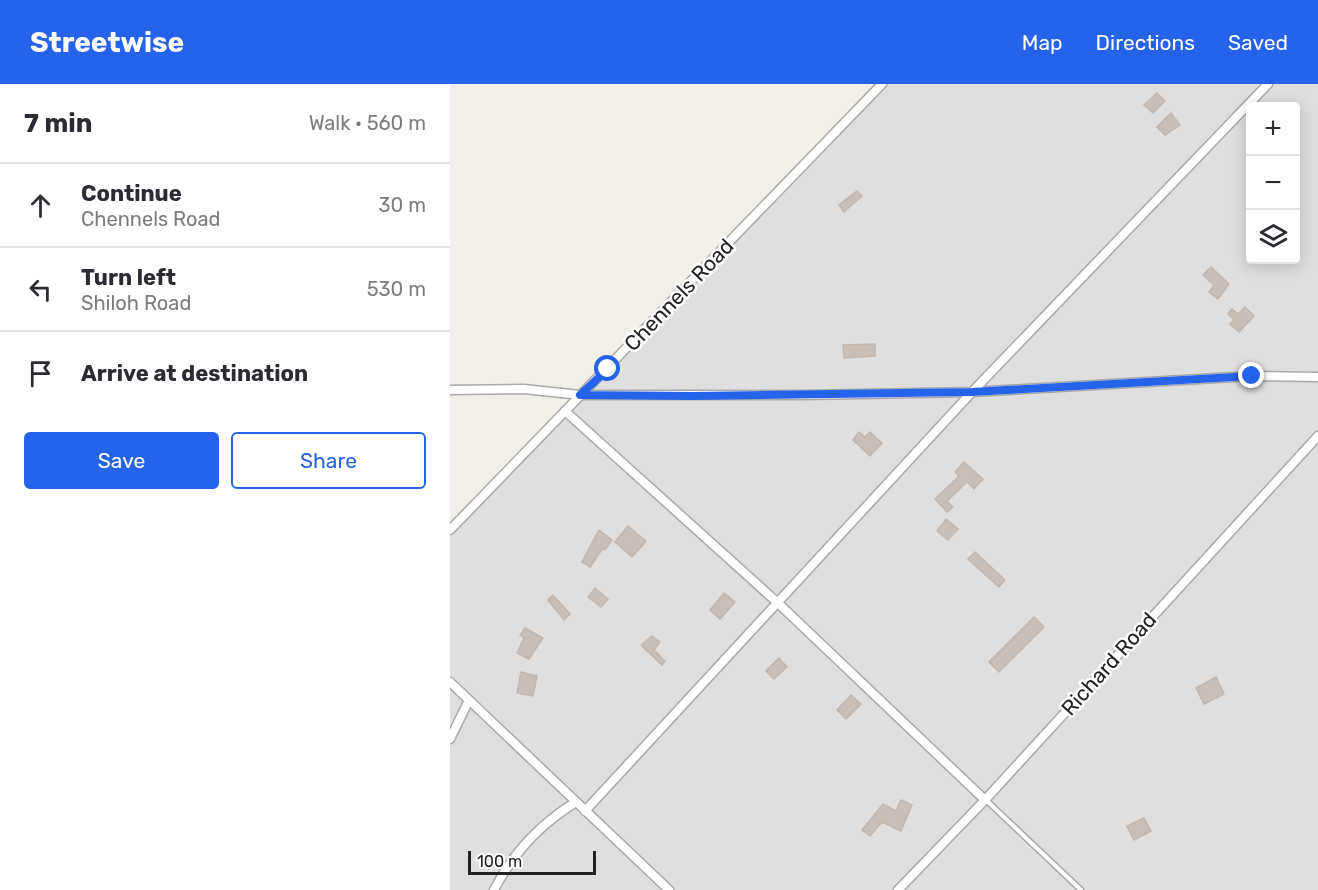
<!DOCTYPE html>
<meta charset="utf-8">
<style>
:root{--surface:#fff;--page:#f2f2f3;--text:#2b2b33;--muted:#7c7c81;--line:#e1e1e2;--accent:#2563eb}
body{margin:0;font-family:Rubik,sans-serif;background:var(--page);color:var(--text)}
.controls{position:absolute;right:18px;top:18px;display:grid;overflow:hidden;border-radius:6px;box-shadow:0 3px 15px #0003}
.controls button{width:54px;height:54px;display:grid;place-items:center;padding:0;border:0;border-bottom:2px solid var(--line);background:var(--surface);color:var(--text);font:30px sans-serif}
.scale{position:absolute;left:18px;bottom:15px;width:128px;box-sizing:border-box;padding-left:6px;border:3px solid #222;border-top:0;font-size:16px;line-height:21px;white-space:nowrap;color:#222;-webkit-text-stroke:4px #fff;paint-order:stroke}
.stop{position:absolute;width:18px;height:18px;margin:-14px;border:4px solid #2563eb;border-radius:50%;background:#fff}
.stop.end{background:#2563eb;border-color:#fff;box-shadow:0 2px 6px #0008}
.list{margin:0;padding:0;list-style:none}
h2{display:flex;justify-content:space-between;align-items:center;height:78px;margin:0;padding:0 24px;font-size:26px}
h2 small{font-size:20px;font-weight:400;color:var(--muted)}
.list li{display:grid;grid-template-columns:39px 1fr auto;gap:18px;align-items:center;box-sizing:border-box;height:84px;padding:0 24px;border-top:2px solid var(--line)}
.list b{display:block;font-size:22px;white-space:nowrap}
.list p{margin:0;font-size:20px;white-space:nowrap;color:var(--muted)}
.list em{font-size:20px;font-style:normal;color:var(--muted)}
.actions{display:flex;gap:12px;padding:18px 24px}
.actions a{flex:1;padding:14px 0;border:2px solid var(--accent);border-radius:6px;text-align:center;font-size:21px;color:var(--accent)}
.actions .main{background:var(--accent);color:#fff}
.icon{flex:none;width:33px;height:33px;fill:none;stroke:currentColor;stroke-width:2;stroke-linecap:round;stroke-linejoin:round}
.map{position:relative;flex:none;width:868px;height:806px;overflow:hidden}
header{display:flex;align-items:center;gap:36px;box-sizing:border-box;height:84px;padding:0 30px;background:var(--accent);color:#fff}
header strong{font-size:28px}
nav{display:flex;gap:33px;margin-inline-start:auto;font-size:21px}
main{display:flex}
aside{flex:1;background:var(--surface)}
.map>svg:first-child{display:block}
.residential{fill:#e0dfdf;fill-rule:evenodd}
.building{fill:#c7bfb8;stroke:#c4b6ab;stroke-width:1.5}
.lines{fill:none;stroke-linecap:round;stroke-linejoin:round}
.service-casing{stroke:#a9a9a9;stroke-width:7}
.minor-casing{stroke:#a9a9a9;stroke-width:11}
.service{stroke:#fff;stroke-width:4}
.minor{stroke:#fff;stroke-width:8}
.route{stroke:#2563eb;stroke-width:8}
.labels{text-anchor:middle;stroke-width:5;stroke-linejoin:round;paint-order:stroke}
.street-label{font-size:21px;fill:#222;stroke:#fff}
</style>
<header>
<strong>Streetwise</strong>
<nav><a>Map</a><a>Directions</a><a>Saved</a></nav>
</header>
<main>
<aside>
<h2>7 min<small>Walk · 560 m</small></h2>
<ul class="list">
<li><svg class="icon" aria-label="ahead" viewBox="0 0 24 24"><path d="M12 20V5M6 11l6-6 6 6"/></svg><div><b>Continue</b><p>Chennels Road</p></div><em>30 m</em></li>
<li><svg class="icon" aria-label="left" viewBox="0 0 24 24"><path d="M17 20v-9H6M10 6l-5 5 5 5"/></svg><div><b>Turn left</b><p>Shiloh Road</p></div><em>530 m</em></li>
<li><svg class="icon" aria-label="arrive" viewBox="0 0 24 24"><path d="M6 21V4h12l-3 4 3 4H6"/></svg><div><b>Arrive at destination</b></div></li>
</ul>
<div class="actions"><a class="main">Save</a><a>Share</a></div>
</aside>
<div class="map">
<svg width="868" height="806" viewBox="0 0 868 806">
<rect width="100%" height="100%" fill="#f2efe9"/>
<path class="residential" d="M431 0H868V806H0V451ZM800 22H846V176H800Z"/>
<g class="building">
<polygon points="707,9 715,17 703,29 694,21"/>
<polygon points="721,29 730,41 715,51 707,43"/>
<polygon points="407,107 412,112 394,128 389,121"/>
<polygon points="761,183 779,200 768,215 759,208 764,201 753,191"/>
<polygon points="795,223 804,232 789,248 780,240 784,236 778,230 782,225 788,230"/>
<polygon points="425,260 425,272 394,274 393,261"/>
<polygon points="409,348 415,353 420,348 432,359 420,372 403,356"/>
<polygon points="514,378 533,395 524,405 517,398 497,417 503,423 497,428 485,415 509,392 505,388"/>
<polygon points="496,435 508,445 498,456 487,447"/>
<polygon points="178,442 196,457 182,473 165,458"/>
<polygon points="149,446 162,456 155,466 153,464 140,483 132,478"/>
<polygon points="525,468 555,496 549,503 518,475"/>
<polygon points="145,504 158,515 151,523 138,513"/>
<polygon points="274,509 285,518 270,535 260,526"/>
<polygon points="103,511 120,530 114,536 98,516"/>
<polygon points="584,533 594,543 549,588 539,578"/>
<polygon points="75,544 93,554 79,575 67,569 74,554 70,551"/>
<polygon points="202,552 210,558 204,566 215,577 212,581 191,561"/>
<polygon points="329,574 337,583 324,595 316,587"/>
<polygon points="71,588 87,592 83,612 67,609"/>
<polygon points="766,593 774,610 754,620 746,604"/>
<polygon points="401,611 411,620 396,635 387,626"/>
<polygon points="451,716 462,721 451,747 432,738 420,752 412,746 433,720 446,727"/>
<polygon points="694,734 701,747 684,756 677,742"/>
</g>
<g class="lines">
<g class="service-casing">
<polyline id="service" points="536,716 631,806"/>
</g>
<g class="minor-casing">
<g id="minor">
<polyline points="0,306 74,305 130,311 355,311 522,308 802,292 868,293"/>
<polyline points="115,327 329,520 535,716"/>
<polyline points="0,446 432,0"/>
<polyline points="0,598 219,806"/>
<polyline points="0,655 19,616"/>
<polyline points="135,727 522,308 818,0"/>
<path d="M44 806C63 769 90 740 126 718"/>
<polyline points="448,806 535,716 868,352"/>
</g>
</g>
<use href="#service" class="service"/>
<use href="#minor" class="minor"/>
</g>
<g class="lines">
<polyline class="route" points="158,285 130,311 243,312 522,308 802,292"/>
</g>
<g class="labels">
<g class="street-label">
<text transform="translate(229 211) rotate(-46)" y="7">Chennels Road</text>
<text transform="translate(659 580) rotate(-48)" y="7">Richard Road</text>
</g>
</g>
</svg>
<div class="controls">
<button>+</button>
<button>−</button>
<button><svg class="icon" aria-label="layers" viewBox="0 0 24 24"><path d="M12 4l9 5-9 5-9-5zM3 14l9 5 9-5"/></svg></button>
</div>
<div class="scale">100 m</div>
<div class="stop" style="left:158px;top:285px"></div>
<div class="stop end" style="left:802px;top:292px"></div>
</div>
</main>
